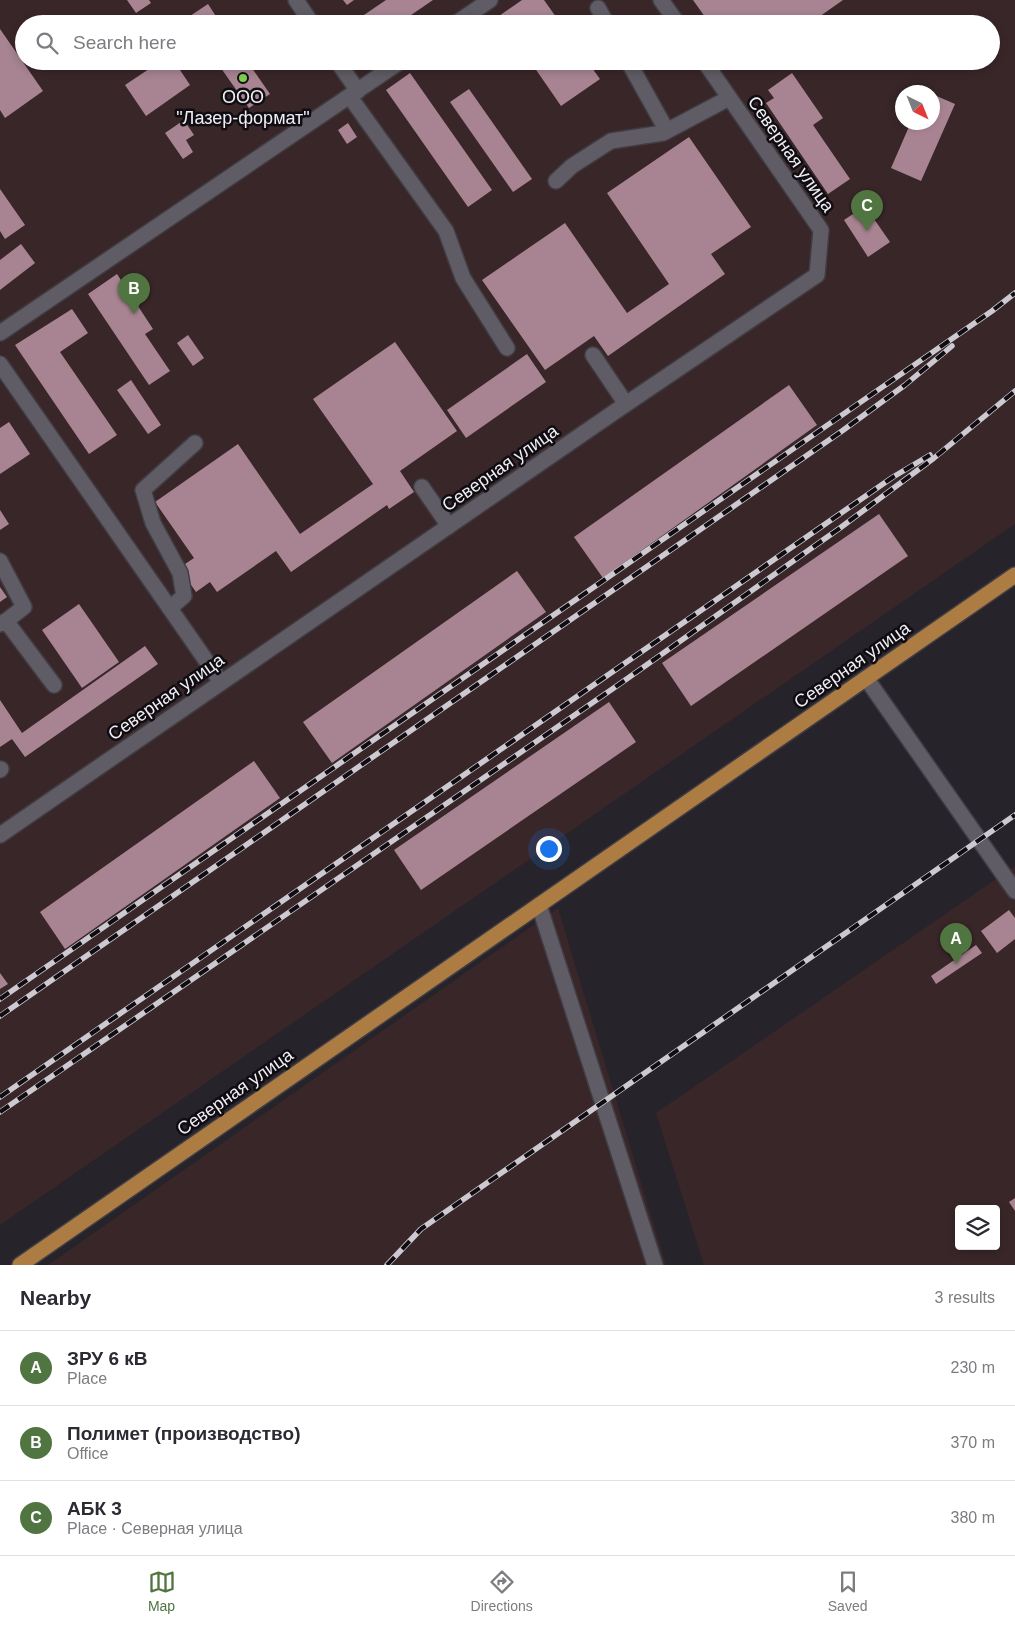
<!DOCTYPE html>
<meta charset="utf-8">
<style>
:root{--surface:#fff;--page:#f7f7f7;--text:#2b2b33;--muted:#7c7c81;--line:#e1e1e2;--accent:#517541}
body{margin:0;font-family:Arial,sans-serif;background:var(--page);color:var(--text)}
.controls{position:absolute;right:15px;bottom:15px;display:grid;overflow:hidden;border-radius:5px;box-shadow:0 2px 8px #0003}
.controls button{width:45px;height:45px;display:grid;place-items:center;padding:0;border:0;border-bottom:1px solid var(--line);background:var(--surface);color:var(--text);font:25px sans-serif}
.compass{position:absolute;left:895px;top:85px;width:45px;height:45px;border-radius:50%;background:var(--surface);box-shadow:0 2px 8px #0003;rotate:137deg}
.you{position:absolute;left:548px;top:848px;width:18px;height:18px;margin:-12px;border:4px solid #fff;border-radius:50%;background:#1a73e8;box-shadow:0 0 0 8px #1a73e833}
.badge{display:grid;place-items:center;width:32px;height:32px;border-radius:50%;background:var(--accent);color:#fff;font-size:16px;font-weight:700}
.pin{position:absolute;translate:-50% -41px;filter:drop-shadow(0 1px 2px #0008)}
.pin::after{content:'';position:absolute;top:26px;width:18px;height:15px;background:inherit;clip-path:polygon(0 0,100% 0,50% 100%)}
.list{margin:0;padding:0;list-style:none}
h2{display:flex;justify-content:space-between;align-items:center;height:65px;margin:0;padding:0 20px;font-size:21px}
h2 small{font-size:16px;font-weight:400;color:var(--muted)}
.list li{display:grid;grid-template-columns:32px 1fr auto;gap:15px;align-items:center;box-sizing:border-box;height:75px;padding:0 20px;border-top:1px solid var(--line)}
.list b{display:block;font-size:19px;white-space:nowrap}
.list p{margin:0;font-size:16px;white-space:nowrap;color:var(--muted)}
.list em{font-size:16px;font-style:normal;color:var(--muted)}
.icon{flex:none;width:28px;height:28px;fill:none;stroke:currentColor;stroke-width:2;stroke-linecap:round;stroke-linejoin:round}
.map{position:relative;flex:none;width:1015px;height:1265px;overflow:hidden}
.search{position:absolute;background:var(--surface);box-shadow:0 2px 8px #0003;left:15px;right:15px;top:15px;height:55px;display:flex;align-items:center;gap:12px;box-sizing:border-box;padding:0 18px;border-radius:28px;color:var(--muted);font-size:19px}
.sheet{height:290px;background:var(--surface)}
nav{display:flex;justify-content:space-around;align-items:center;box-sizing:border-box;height:70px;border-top:1px solid var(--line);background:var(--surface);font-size:14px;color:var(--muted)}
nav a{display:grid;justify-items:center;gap:2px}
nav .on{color:var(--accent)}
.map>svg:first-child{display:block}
.industrial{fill:#392629;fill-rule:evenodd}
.building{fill:#a88492}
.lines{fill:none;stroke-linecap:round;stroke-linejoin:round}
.minor-casing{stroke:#403e44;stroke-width:18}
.major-casing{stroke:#403e44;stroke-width:18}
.minor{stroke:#605c65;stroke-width:15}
.major{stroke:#ad7c42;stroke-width:15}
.rail-casing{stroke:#cccad0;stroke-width:5.5}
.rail{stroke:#0f0d11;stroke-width:4;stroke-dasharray:11;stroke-linecap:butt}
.poi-dot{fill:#7fd052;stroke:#0f0d11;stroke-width:2}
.labels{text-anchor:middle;stroke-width:5;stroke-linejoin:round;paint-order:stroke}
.poi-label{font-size:18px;fill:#f0eef4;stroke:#0f0d11}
.street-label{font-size:18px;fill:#f0eef4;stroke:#0f0d11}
</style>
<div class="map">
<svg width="1015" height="1265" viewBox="0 0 1015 1265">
<rect width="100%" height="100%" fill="#26232b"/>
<g class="industrial">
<path d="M0 0H1015V524L0 1225ZM24 24H991V61H24ZM902 92H932V122H902Z"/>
<path d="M1015 866V1265H704L656 1113ZM959 1209H996V1246H959Z"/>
<polygon points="558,908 666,1265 48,1265"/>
</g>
<g class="building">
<polygon points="127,0 149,0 151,3 136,13"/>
<polygon points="343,0 354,0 347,5"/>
<polygon points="386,0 433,0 398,24 361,24 358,19"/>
<polygon points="522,0 544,0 561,24 504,24 499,16"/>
<polygon points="693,0 843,0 809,24 710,24"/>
<polygon points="208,4 221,24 190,24 187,18"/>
<polygon points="0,29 43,91 5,118 0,110"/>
<polygon points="161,61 174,61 190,85 146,116 125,85"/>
<polygon points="216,61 247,61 270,94 249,108"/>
<polygon points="530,61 587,61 600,79 561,106"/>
<polygon points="736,61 755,61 742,70"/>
<polygon points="410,73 492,190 468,207 386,90"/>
<polygon points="792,73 823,118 813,125 850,179 828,194 766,103 774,98 768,90"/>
<polygon points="469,89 532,179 513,192 450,102"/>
<polygon points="932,94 955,104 921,181 891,168 911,122 932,122"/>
<polygon points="184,120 194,135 186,140 193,152 183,159 165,133"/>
<polygon points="348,123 357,137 347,144 338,130"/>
<polygon points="689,137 751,227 711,254 725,274 608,356 594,336 545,370 482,280 565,223 627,313 669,284 607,193"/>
<polygon points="0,189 25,225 5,239 0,231"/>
<polygon points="865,206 890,242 868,257 844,220"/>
<polygon points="21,244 35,263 0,290 0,260"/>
<polygon points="117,274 153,329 145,334 170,371 149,385 88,294"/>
<polygon points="72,309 88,333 60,352 117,435 89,454 15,345"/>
<polygon points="188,335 204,358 193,366 177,343"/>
<polygon points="395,342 457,431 400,471 414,492 389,509 387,505 291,572 276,551 217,592 210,582 196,592 179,568 194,558 155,502 238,444 300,534 373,484 313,399"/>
<polygon points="527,354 546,382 466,438 447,410"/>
<polygon points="131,380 161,425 148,434 117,390"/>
<polygon points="789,385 817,425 603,578 574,537"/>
<polygon points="9,422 30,454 0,474 0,428"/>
<polygon points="0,510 9,524 0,530"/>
<polygon points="879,514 908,556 691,706 662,663"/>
<polygon points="517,571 546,612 332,763 303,722"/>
<polygon points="0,587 7,597 0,602"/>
<polygon points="79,604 119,662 82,688 42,630"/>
<polygon points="145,646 158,664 25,757 12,739 0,747 0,700 22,733"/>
<polygon points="609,702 636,742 421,890 394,850"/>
<polygon points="254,761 280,798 65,949 40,912"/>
<polygon points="1009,910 1015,918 1015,939 997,953 981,931"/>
<polygon points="976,945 982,953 936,984 931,976"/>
<polygon points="0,973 8,984 0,989"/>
<polygon points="1015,1198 1015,1211 1009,1202"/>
</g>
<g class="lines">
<g class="minor-casing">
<g id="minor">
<polyline points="296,0 312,24"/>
<polyline points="661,0 678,24"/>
<polyline points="598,8 607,24"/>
<polyline points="455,24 490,0"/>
<polyline points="337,61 358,91"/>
<polyline points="628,61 667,131"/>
<polyline points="350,97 446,231 463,278 507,348"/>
<polyline points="556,181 572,166 611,141 663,133 729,98"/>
<polyline points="0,333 401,61"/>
<polyline points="593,355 626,404"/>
<polyline points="0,364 221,682"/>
<polyline points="422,487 449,526"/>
<polyline points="0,561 24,607 6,621"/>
<polyline points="170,608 184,596 180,573 153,523 143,490 195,443"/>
<polyline points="0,624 6,621 54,685"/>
<polyline points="866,678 1015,891"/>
<polyline points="0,770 1,769"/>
<polyline points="0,835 626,404 817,275 821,230 704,61"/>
<polyline points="539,905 655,1265"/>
</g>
</g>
<g class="major-casing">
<polyline id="major" points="20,1265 1015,575"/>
</g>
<use href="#minor" class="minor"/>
<use href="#major" class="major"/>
<g class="rail-casing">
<g id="rail">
<polyline points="0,999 992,311 1015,293"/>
<polyline points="0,1016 842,431 905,385 952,346"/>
<polyline points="0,1097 893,477 930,455"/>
<polyline points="0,1112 621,683 840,528 934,458 1015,391"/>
<polyline points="387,1265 421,1229 1015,815"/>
</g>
</g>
<use href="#rail" class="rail"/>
</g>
<circle class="poi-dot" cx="243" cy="78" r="5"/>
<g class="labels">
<g class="poi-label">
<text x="243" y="103">ООО<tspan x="243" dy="21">"Лазер-формат"</tspan></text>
</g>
<g class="street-label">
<text transform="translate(791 154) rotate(55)" y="6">Северная улица</text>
<text transform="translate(500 468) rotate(-35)" y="6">Северная улица</text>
<text transform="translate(852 665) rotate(-35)" y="6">Северная улица</text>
<text transform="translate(166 697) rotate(-35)" y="6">Северная улица</text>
<text transform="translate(235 1092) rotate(-35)" y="6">Северная улица</text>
</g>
</g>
</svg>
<div class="controls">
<button><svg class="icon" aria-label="layers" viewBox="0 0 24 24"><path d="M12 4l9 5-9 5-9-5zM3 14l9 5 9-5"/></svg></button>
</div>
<svg class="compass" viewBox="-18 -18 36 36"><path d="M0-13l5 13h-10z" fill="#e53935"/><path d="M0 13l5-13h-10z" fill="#7c7c81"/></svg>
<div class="you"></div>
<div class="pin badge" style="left:956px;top:964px">A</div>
<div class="pin badge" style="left:134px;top:314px">B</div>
<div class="pin badge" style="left:867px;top:231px">C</div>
<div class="search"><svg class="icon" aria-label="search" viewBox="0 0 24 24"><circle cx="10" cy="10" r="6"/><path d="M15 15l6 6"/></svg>Search here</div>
</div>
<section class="sheet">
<h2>Nearby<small>3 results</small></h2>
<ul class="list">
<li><span class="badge">A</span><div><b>ЗРУ 6 кВ</b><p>Place</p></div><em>230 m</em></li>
<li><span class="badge">B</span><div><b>Полимет (производство)</b><p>Office</p></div><em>370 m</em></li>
<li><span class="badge">C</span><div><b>АБК 3</b><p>Place · Северная улица</p></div><em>380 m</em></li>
</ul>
</section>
<nav>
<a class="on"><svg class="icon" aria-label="map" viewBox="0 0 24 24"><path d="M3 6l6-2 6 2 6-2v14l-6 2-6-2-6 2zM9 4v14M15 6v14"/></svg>Map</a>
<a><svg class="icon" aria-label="directions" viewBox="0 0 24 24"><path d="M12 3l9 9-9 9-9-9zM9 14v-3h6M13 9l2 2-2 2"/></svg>Directions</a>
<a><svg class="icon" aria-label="saved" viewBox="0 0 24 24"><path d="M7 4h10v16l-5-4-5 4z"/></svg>Saved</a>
</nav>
